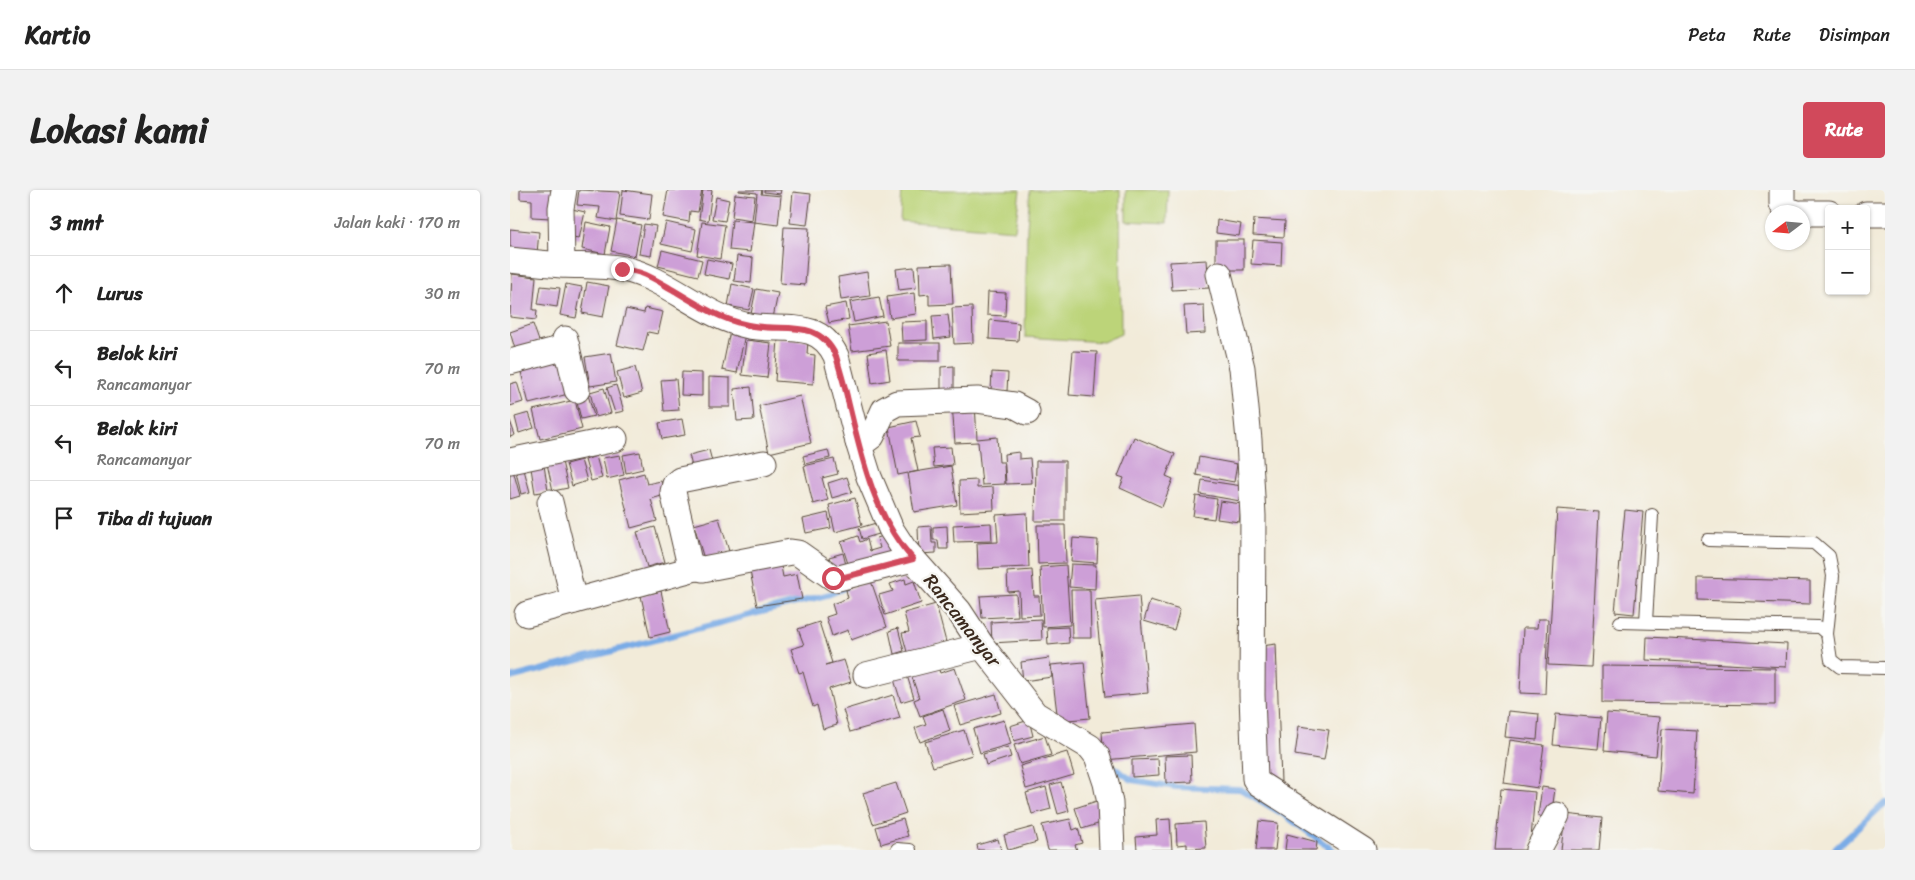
<!DOCTYPE html>
<html lang="id">
<meta charset="utf-8">
<style>
:root{--surface:#fff;--page:#f2f2f2;--text:#222;--muted:#767676;--line:#e0e0e0;--accent:#d1495b}
body{margin:0;font-family:Sriracha,sans-serif;background:var(--page);color:var(--text)}
.controls{position:absolute;right:15px;top:15px;display:grid;overflow:hidden;border-radius:5px;box-shadow:0 1px 4px #0004}
.controls button{width:45px;height:45px;display:grid;place-items:center;padding:0;border:0;border-bottom:1px solid var(--line);background:var(--surface);color:var(--text);font:25px sans-serif}
.compass{position:absolute;left:1255px;top:15px;width:45px;height:45px;border-radius:50%;background:var(--surface);box-shadow:0 1px 4px #0004;rotate:254deg}
.stop{position:absolute;width:15px;height:15px;margin:-11px;border:4px solid #d1495b;border-radius:50%;background:#fff}
.stop.end{background:#d1495b;border-color:#fff;box-shadow:0 1px 5px #0008}
.list{margin:0;padding:0;list-style:none}
h2{display:flex;justify-content:space-between;align-items:center;height:65px;margin:0;padding:0 20px;font-size:21px}
h2 small{font-size:16px;font-weight:400;color:var(--muted)}
.list li{display:grid;grid-template-columns:32px 1fr auto;gap:15px;align-items:center;box-sizing:border-box;height:75px;padding:0 20px;border-top:1px solid var(--line)}
.list b{display:block;font-size:19px;white-space:nowrap}
.list p{margin:0;font-size:16px;white-space:nowrap;color:var(--muted)}
.list em{font-size:16px;font-style:normal;color:var(--muted)}
.icon{flex:none;width:28px;height:28px;fill:none;stroke:currentColor;stroke-width:2;stroke-linecap:round;stroke-linejoin:round}
.map{position:relative;flex:none;width:1375px;height:660px;overflow:hidden;border-radius:5px}
header{display:flex;align-items:center;gap:30px;box-sizing:border-box;height:70px;padding:0 25px;background:var(--surface);border-bottom:1px solid var(--line)}
header strong{font-size:24px}
nav{display:flex;gap:28px;margin-inline-start:auto;font-size:18px}
.intro{display:flex;align-items:center;justify-content:space-between;box-sizing:border-box;height:120px;padding:0 30px}
h1{margin:0;font-size:35px}
.button{padding:12px 22px;border-radius:5px;background:var(--accent);color:#fff;font-size:18px;font-weight:700}
main{display:flex;gap:30px;padding:0 30px}
aside{flex:1;background:var(--surface);border-radius:5px;box-shadow:0 1px 4px #0004}
.map>svg:first-child{display:block}
.green{fill:#bcd479;stroke:#7c7f4c}
.lines{fill:none;stroke-linecap:round;stroke-linejoin:round}
.stream{stroke:#7aace6;stroke-width:6}
.building{fill:#cd9fd7}
.service-casing{stroke:#56473a;stroke-width:14}
.minor-casing{stroke:#56473a;stroke-width:27}
.service{stroke:#fff;stroke-width:12}
.minor{stroke:#fff;stroke-width:25}
.route{stroke:#d1495b;stroke-width:6}
.labels{text-anchor:middle;stroke-width:5;stroke-linejoin:round;paint-order:stroke}
.street-label{font-size:19px;fill:#3b2a1e;stroke:#f6f6f2}
</style>
<header>
<strong>Kartio</strong>
<nav><a>Peta</a><a>Rute</a><a>Disimpan</a></nav>
</header>
<div class="intro"><h1>Lokasi kami</h1><a class="button">Rute</a></div>
<main>
<aside>
<h2>3 mnt<small>Jalan kaki · 170 m</small></h2>
<ul class="list">
<li><svg class="icon" aria-label="ahead" viewBox="0 0 24 24"><path d="M12 20V5M6 11l6-6 6 6"/></svg><div><b>Lurus</b></div><em>30 m</em></li>
<li><svg class="icon" aria-label="left" viewBox="0 0 24 24"><path d="M17 20v-9H6M10 6l-5 5 5 5"/></svg><div><b>Belok kiri</b><p>Rancamanyar</p></div><em>70 m</em></li>
<li><svg class="icon" aria-label="left" viewBox="0 0 24 24"><path d="M17 20v-9H6M10 6l-5 5 5 5"/></svg><div><b>Belok kiri</b><p>Rancamanyar</p></div><em>70 m</em></li>
<li><svg class="icon" aria-label="arrive" viewBox="0 0 24 24"><path d="M6 21V4h12l-3 4 3 4H6"/></svg><div><b>Tiba di tujuan</b></div></li>
</ul>
</aside>
<div class="map">
<svg width="1375" height="660" viewBox="0 0 1375 660">
<rect width="100%" height="100%" fill="#f6f6f2"/>
<filter id="ink" filterUnits="userSpaceOnUse"><feTurbulence type="fractalNoise" baseFrequency=".02" numOctaves="2"/><feDisplacementMap in="SourceGraphic" scale="10" xChannelSelector="R" yChannelSelector="G"/><feConvolveMatrix kernelMatrix="1 2 1 2 8 2 1 2 1" color-interpolation-filters="sRGB"/></filter>
<filter id="wash" filterUnits="userSpaceOnUse"><feTurbulence type="fractalNoise" baseFrequency=".0096" numOctaves="4" result="noise"/><feDisplacementMap in="SourceGraphic" scale="20" xChannelSelector="R" yChannelSelector="G"/><feGaussianBlur stdDeviation="1.12" result="paint"/><feColorMatrix in="noise" values="0 0 0 0 0 0 0 0 0 0 0 0 0 0 0 0 0 1.4 0 .05"/><feComposite in="paint" operator="in"/></filter>
<g filter="url(#wash)">
<rect width="100%" height="100%" fill="#f2ebd9"/>
<g class="green">
<polygon points="392,0 510,0 505,40 390,31"/>
<polygon points="520,0 610,0 611,144 593,152 515,147 517,38"/>
<polygon points="616,0 658,0 657,33 616,31"/>
</g>
<g class="lines">
<g class="stream">
<polyline points="0,488 320,404 334,398"/>
<polyline points="599,574 622,590 666,597 730,599 776,626 823,660"/>
<polyline points="1324,660 1375,613"/>
</g>
</g>
<g id="blocks">
<g class="building">
<polygon points="10,0 42,0 41,28 22,27 22,10 10,9"/>
<polygon points="69,0 110,2 106,31 88,28 90,17 67,15"/>
<polygon points="113,0 142,4 139,30 110,26"/>
<polygon points="158,0 192,0 188,22 180,21 179,32 153,27"/>
<polygon points="193,0 202,0 198,31 189,29"/>
<polygon points="229,0 252,0 251,4 271,6 268,35 244,32 247,3 229,1"/>
<polygon points="254,0 271,0 270,4 254,2"/>
<polygon points="283,2 301,4 297,35 280,33"/>
<polygon points="225,4 245,6 242,30 222,27"/>
<polygon points="206,7 219,10 215,31 202,29"/>
<polygon points="62,19 75,22 69,49 56,47"/>
<polygon points="744,29 775,31 774,47 743,45"/>
<polygon points="107,30 131,35 125,66 101,61"/>
<polygon points="222,30 244,32 240,62 219,60"/>
<polygon points="707,30 731,34 729,46 706,43"/>
<polygon points="76,32 100,37 95,64 72,59"/>
<polygon points="156,32 186,39 182,61 151,54"/>
<polygon points="192,32 215,35 210,69 187,65"/>
<polygon points="134,34 146,36 141,66 129,64"/>
<polygon points="274,37 299,38 295,95 270,93"/>
<polygon points="0,39 29,42 27,63 0,60"/>
<rect x="706" y="50" width="28" height="30"/>
<polygon points="743,50 772,52 771,76 741,74"/>
<polygon points="152,60 192,70 188,86 148,76"/>
<polygon points="227,66 243,68 241,93 224,91"/>
<polygon points="197,69 222,74 219,89 194,84"/>
<polygon points="697,70 699,98 662,100 660,72"/>
<polygon points="441,74 443,114 419,115 419,104 410,105 409,75"/>
<polygon points="404,77 406,98 389,100 386,79"/>
<polygon points="357,82 360,106 331,110 328,87"/>
<polygon points="2,84 26,87 23,120 27,120 26,130 0,127"/>
<polygon points="77,92 99,96 93,127 72,123"/>
<polygon points="56,94 72,97 66,128 50,125"/>
<polygon points="222,94 244,99 239,120 218,116"/>
<polygon points="31,96 50,98 47,117 28,114"/>
<polygon points="246,99 268,103 263,128 241,124"/>
<polygon points="478,102 496,103 495,126 477,125"/>
<polygon points="404,103 406,124 380,128 377,107"/>
<polygon points="369,107 373,126 344,132 340,112"/>
<polygon points="336,113 339,129 319,133 315,117"/>
<polygon points="694,115 695,143 676,144 674,116"/>
<polygon points="462,117 463,153 444,154 442,118"/>
<polygon points="135,118 153,122 148,144 138,142 133,161 107,155 116,119 134,123"/>
<polygon points="438,125 441,147 424,149 422,126"/>
<polygon points="480,130 509,133 508,151 479,149"/>
<polygon points="376,131 380,156 342,161 338,136"/>
<polygon points="417,131 417,150 392,151 391,132"/>
<polygon points="23,134 29,151 5,159 0,142"/>
<polygon points="220,141 235,144 227,183 212,180"/>
<polygon points="268,149 298,151 297,164 305,165 303,194 265,191"/>
<polygon points="236,150 261,153 257,188 232,185"/>
<rect x="388" y="153" width="42" height="18"/>
<polygon points="376,160 380,190 362,193 358,163"/>
<polygon points="563,161 587,162 584,207 559,205"/>
<polygon points="101,163 106,192 80,196 75,167"/>
<polygon points="56,166 66,202 19,214 10,178"/>
<polygon points="444,176 444,200 431,201 431,177"/>
<polygon points="125,177 132,203 114,208 107,182"/>
<polygon points="172,182 192,183 192,206 171,205"/>
<polygon points="482,182 498,183 497,201 481,200"/>
<polygon points="199,187 220,188 220,217 199,217"/>
<polygon points="166,189 169,220 154,221 151,190"/>
<polygon points="7,192 13,212 0,216 0,194"/>
<polygon points="106,195 114,221 105,223 97,198"/>
<polygon points="241,197 244,230 227,231 224,199"/>
<polygon points="94,198 101,223 86,227 80,202"/>
<polygon points="77,201 84,226 71,229 65,204"/>
<polygon points="290,206 301,253 259,263 249,216"/>
<polygon points="65,210 72,239 30,249 23,220"/>
<polygon points="465,213 467,249 487,247 489,272 494,272 495,294 472,295 468,252 445,253 442,214"/>
<polygon points="19,223 24,238 9,243 5,227"/>
<polygon points="172,229 175,245 152,249 149,233"/>
<polygon points="0,231 5,245 0,247"/>
<polygon points="406,231 410,247 401,248 408,281 399,283 441,276 447,315 404,322 398,283 388,285 379,237"/>
<polygon points="624,247 665,264 656,286 663,289 652,317 610,298 614,288 608,286"/>
<polygon points="441,257 443,275 424,277 422,258"/>
<polygon points="199,260 204,279 184,284 179,265"/>
<polygon points="318,260 320,268 295,274 293,266"/>
<polygon points="130,262 133,279 116,283 113,265"/>
<polygon points="509,262 509,269 520,268 522,293 496,294 494,264"/>
<polygon points="110,265 114,285 97,289 93,268"/>
<polygon points="86,266 92,288 81,291 75,270"/>
<polygon points="51,267 58,298 43,301 36,269"/>
<polygon points="689,267 727,274 724,292 686,285"/>
<polygon points="33,269 38,301 25,303 20,272"/>
<polygon points="324,269 328,284 312,288 318,310 303,314 294,276"/>
<polygon points="71,270 77,291 62,296 56,274"/>
<polygon points="526,271 555,271 555,331 525,331"/>
<polygon points="13,276 20,302 11,304 5,277"/>
<polygon points="3,280 10,306 0,309 0,281"/>
<polygon points="134,283 137,294 151,291 155,305 141,309 147,331 121,338 109,290"/>
<polygon points="337,287 342,302 322,308 318,293"/>
<polygon points="467,290 467,298 483,297 484,320 450,322 449,291"/>
<polygon points="692,290 732,296 730,311 690,304"/>
<polygon points="686,306 707,309 704,329 683,326"/>
<polygon points="345,308 352,335 325,342 319,315"/>
<polygon points="710,311 732,314 729,332 707,329"/>
<polygon points="1047,319 1089,322 1081,477 1038,475"/>
<polygon points="1115,320 1133,322 1124,424 1105,422"/>
<polygon points="318,323 321,338 296,343 293,329"/>
<polygon points="517,323 519,377 468,379 467,353 488,352 486,325"/>
<polygon points="209,328 219,361 194,369 184,335"/>
<polygon points="366,333 369,344 352,349 349,338"/>
<polygon points="481,333 482,351 444,352 443,335"/>
<polygon points="527,335 555,335 556,373 528,374"/>
<polygon points="421,336 422,353 426,353 426,363 409,364 408,337"/>
<polygon points="437,336 438,359 429,359 428,350 423,350 423,337"/>
<polygon points="145,337 155,372 137,377 127,342"/>
<polygon points="379,344 387,368 341,383 331,352 348,346 350,352 357,349 360,361 370,358 367,348"/>
<polygon points="563,348 588,350 587,373 561,371"/>
<polygon points="333,363 338,383 324,387 319,367"/>
<polygon points="561,374 586,375 585,399 559,397"/>
<polygon points="556,375 560,435 533,437 530,377"/>
<polygon points="271,376 273,387 287,384 292,409 247,416 240,381"/>
<polygon points="522,380 524,406 529,406 530,425 510,426 509,401 498,402 497,382"/>
<polygon points="1188,388 1300,391 1300,414 1188,410"/>
<polygon points="395,389 396,394 404,391 411,413 375,425 369,405 383,401 380,394"/>
<polygon points="361,391 377,437 341,450 338,440 322,446 316,427 325,424 322,414 338,408 336,400"/>
<polygon points="561,400 580,400 581,448 562,448"/>
<polygon points="151,401 160,442 140,447 131,406"/>
<polygon points="506,404 508,426 472,428 470,406"/>
<polygon points="629,406 638,503 595,507 585,410"/>
<polygon points="640,410 670,419 664,440 634,431"/>
<polygon points="426,414 436,452 397,462 392,443 399,442 394,423"/>
<polygon points="531,429 532,450 482,453 481,432"/>
<polygon points="1028,429 1038,429 1035,504 1010,503 1013,438 1027,438"/>
<polygon points="309,432 322,473 315,475 334,470 341,492 319,499 327,535 313,539 307,515 303,517 293,482 289,483 281,459 294,455 288,439"/>
<polygon points="558,437 559,453 538,455 537,438"/>
<polygon points="388,438 394,461 384,464 379,441"/>
<polygon points="1137,447 1277,454 1276,477 1136,470"/>
<polygon points="766,454 771,592 748,591 744,457"/>
<polygon points="539,468 542,487 513,491 511,472"/>
<polygon points="425,469 430,483 445,478 456,510 410,526 404,510 409,508 399,478"/>
<polygon points="574,472 580,528 548,531 541,475"/>
<polygon points="1092,476 1265,478 1265,515 1092,513"/>
<polygon points="395,479 404,508 391,512 382,483"/>
<polygon points="486,504 491,523 450,535 444,516"/>
<polygon points="383,505 390,528 340,542 333,520"/>
<polygon points="433,519 440,541 410,552 405,538 416,534 413,526"/>
<polygon points="998,521 1029,524 1027,550 995,547"/>
<polygon points="1097,523 1150,527 1146,566 1094,561"/>
<polygon points="1046,524 1091,528 1088,559 1043,555"/>
<polygon points="494,530 501,554 470,563 463,539"/>
<polygon points="519,530 523,546 504,551 500,536"/>
<polygon points="684,534 686,562 594,570 592,542"/>
<polygon points="789,536 819,540 814,570 785,565"/>
<polygon points="1152,539 1187,541 1183,604 1148,601"/>
<polygon points="454,540 462,565 423,577 415,552"/>
<polygon points="535,546 541,565 510,574 504,555"/>
<polygon points="1000,550 1034,555 1028,598 994,593"/>
<polygon points="498,557 501,567 476,575 473,564"/>
<polygon points="557,562 564,585 516,599 510,576"/>
<polygon points="681,565 682,592 656,593 655,566"/>
<polygon points="648,569 649,585 622,587 622,570"/>
<polygon points="551,592 559,621 548,624 540,595"/>
<polygon points="386,593 396,623 363,634 353,603"/>
<polygon points="536,597 541,619 522,624 516,603"/>
<polygon points="1032,597 1045,599 1041,628 1028,626"/>
<polygon points="991,599 1025,602 1020,660 985,660"/>
<polygon points="593,609 600,630 572,639 565,618"/>
<polygon points="1055,624 1092,628 1089,660 1051,660"/>
<polygon points="393,629 398,646 371,654 366,637"/>
<polygon points="560,629 563,640 568,638 572,653 565,655 567,660 538,660 532,635"/>
<polygon points="660,629 662,660 627,660 626,647 647,645 646,630"/>
<polygon points="749,631 768,633 765,660 746,660"/>
<polygon points="694,632 696,658 677,659 677,654 667,655 666,634"/>
<polygon points="523,637 527,652 498,660 494,645"/>
<polygon points="777,644 807,652 806,660 775,660"/>
<polygon points="488,649 491,660 468,660 467,655"/>
</g>
</g>
</g>
<g filter="url(#ink)">
<use href="#blocks" fill-opacity="0" stroke="#56473a" stroke-width="1"/>
<g class="lines">
<g class="service-casing">
<g id="service">
<polyline points="1198,350 1304,353 1319,366 1323,386 1317,444"/>
<polyline points="1110,432 1309,437 1317,444 1321,470 1330,477 1375,478"/>
<polyline points="1136,432 1142,325"/>
<polyline points="387,659 400,660"/>
</g>
</g>
<g class="minor-casing">
<g id="minor">
<polyline points="1272,0 1272,14 1276,21 1284,22"/>
<polyline points="1292,23 1319,23"/>
<polyline points="1356,24 1375,24"/>
<path d="M0 70C18 72 36 74 53 75 74 76 94 75 114 79 159 89 193 127 239 136 273 142 308 128 326 166L348 252 359 287 381 339 394 359 449 421 472 456 525 524 580 557 587 566 596 593 600 613 602 660"/>
<polyline points="52,75 51,18 54,0"/>
<polyline points="709,84 732,178 739,250 743,326 742,505 745,589 748,593 853,660"/>
<polyline points="55,149 67,200"/>
<polyline points="0,172 57,157"/>
<polyline points="348,252 358,249 362,246 374,220 387,213 467,210 504,215 517,222"/>
<polyline points="0,271 105,249"/>
<polyline points="254,273 170,290 165,294 163,302 180,376 193,379 281,362 288,363 325,389 403,369"/>
<polyline points="40,312 64,411"/>
<polyline points="17,424 186,378"/>
<polyline points="356,485 472,456"/>
<polyline points="1028,660 1047,625"/>
</g>
</g>
<use href="#service" class="service"/>
<use href="#minor" class="minor"/>
</g>
</g>
<g class="lines" filter="url(#ink)">
<path class="route" d="M112 79C118 80 125 81 131 83 143 87 154 95 165 101 188 115 212 130 238 135 272 143 307 126 326 166 330 181 335 196 338 211 351 265 364 327 403 369L331 388H323"/>
</g>
<g class="labels">
<g class="street-label">
<text transform="translate(453 430) rotate(52)" y="7">Rancamanyar</text>
</g>
</g>
</svg>
<div class="controls">
<button>+</button>
<button>−</button>
</div>
<svg class="compass" viewBox="-18 -18 36 36"><path d="M0-13l5 13h-10z" fill="#e53935"/><path d="M0 13l5-13h-10z" fill="#767676"/></svg>
<div class="stop" style="left:323px;top:388px"></div>
<div class="stop end" style="left:112px;top:79px"></div>
</div>
</main>
